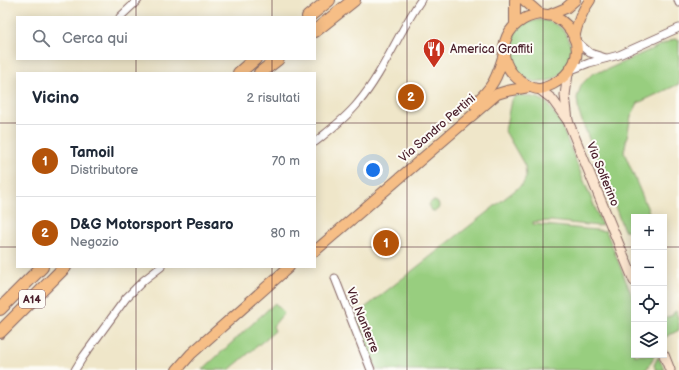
<!DOCTYPE html>
<html lang="it">
<meta charset="utf-8">
<style>
:root{--surface:#fff;--page:#f2f2f3;--text:#1f2937;--muted:#747a83;--line:#e0e1e3;--accent:#b45309}
body{margin:0;font-family:"Balsamiq Sans",sans-serif;background:var(--page);color:var(--text)}
.controls{position:absolute;right:12px;bottom:12px;display:grid;overflow:hidden;border-radius:0px;box-shadow:0 2px 10px #0003}
.controls button{width:36px;height:36px;display:grid;place-items:center;padding:0;border:0;border-bottom:1px solid var(--line);background:var(--surface);color:var(--text);font:20px sans-serif}
.you{position:absolute;left:373px;top:170px;width:14px;height:14px;margin:-10px;border:3px solid #fff;border-radius:50%;background:#1a73e8;box-shadow:0 0 0 6px #1a73e833}
.badge{display:grid;place-items:center;width:26px;height:26px;border-radius:50%;background:var(--accent);color:#fff;font-size:13px;font-weight:700}
.pin{position:absolute;translate:-50% -50%;border:2px solid #fff;box-shadow:0 1px 4px #0006}
.list{margin:0;padding:0;list-style:none}
h2{display:flex;justify-content:space-between;align-items:center;height:52px;margin:0;padding:0 16px;font-size:17px}
h2 small{font-size:13px;font-weight:400;color:var(--muted)}
.list li{display:grid;grid-template-columns:26px 1fr auto;gap:12px;align-items:center;box-sizing:border-box;height:72px;padding:0 16px;border-top:1px solid var(--line)}
.list b{display:block;font-size:15px;white-space:nowrap}
.list p{margin:0;font-size:13px;white-space:nowrap;color:var(--muted)}
.list em{font-size:13px;font-style:normal;color:var(--muted)}
.icon{flex:none;width:22px;height:22px;fill:none;stroke:currentColor;stroke-width:2;stroke-linecap:round;stroke-linejoin:round}
.map{position:relative;flex:none;width:679px;height:370px;overflow:hidden}
.search{position:absolute;background:var(--surface);box-shadow:0 2px 10px #0003;left:16px;top:16px;width:300px;height:44px;display:flex;align-items:center;gap:10px;box-sizing:border-box;padding:0 14px;border-radius:0px;color:var(--muted);font-size:15px}
.panel{position:absolute;background:var(--surface);box-shadow:0 2px 10px #0003;left:16px;top:72px;width:300px;height:196px;border-radius:0px}
.map>svg:first-child{display:block}
.green{fill:#98ce7f;stroke:#717655}
.lines{fill:none;stroke-linecap:round;stroke-linejoin:round}
.minor-casing{stroke:#846562;stroke-width:9}
.secondary-casing{stroke:#846562;stroke-width:11}
.primary-casing{stroke:#846562;stroke-width:12}
.motorway-casing{stroke:#846562;stroke-width:14}
.minor{stroke:#fff;stroke-width:7}
.secondary{stroke:#fbe5cf;stroke-width:9}
.primary{stroke:#f6be86;stroke-width:10}
.motorway{stroke:#f6be86;stroke-width:12}
.grid{fill:none;stroke:#4a1f2b;stroke-width:1;stroke-opacity:0.55}
.labels{text-anchor:middle;stroke-width:4;stroke-linejoin:round;paint-order:stroke}
.shield{fill:#fdfcf7;stroke:#806168;stroke-width:1}
.shield-label{font-size:11px;font-weight:bold;fill:#4a1f2b}
.poi-label{font-size:12px;fill:#4a1f2b;stroke:#fdfcf7;text-anchor:start}
.street-label{font-size:12px;fill:#4a1f2b;stroke:#fdfcf7}
</style>
<div class="map">
<svg width="679" height="370" viewBox="0 0 679 370">
<rect width="100%" height="100%" fill="#fdfcf7"/>
<filter id="ink" filterUnits="userSpaceOnUse"><feTurbulence type="fractalNoise" baseFrequency=".025" numOctaves="2"/><feDisplacementMap in="SourceGraphic" scale="8" xChannelSelector="R" yChannelSelector="G"/><feConvolveMatrix kernelMatrix="1 2 1 2 8 2 1 2 1" color-interpolation-filters="sRGB"/></filter>
<filter id="wash" filterUnits="userSpaceOnUse"><feTurbulence type="fractalNoise" baseFrequency=".012" numOctaves="4" result="noise"/><feDisplacementMap in="SourceGraphic" scale="16" xChannelSelector="R" yChannelSelector="G"/><feGaussianBlur stdDeviation="0.9" result="paint"/><feColorMatrix in="noise" values="0 0 0 0 0 0 0 0 0 0 0 0 0 0 0 0 0 1.4 0 .05"/><feComposite in="paint" operator="in"/></filter>
<g filter="url(#wash)">
<rect width="100%" height="100%" fill="#efe6c9"/>
<g class="green">
<circle cx="540" cy="51" r="31"/>
<polygon points="674,39 679,40 679,84 638,103 631,116 624,152 651,217 634,217 634,231 624,230 579,113 577,98 581,85 593,73 606,70"/>
<polygon points="521,95 538,98 546,102 559,120 602,225 598,226 551,221 533,222 533,224 606,231 634,301 634,355 655,355 646,370 377,370 356,316 357,314 523,184 526,177 525,166 505,131 511,100 515,96"/>
<circle cx="434" cy="206" r="5"/>
<polygon points="275,303 284,313 273,326 275,331 229,370 202,370"/>
<polygon points="676,311 679,322 679,330 664,338 664,318 673,315 673,313"/>
<polygon points="658,357 665,370 656,370 654,365"/>
</g>
</g>
<g filter="url(#ink)">
<g class="lines">
<g class="minor-casing">
<g id="minor">
<polyline points="678,0 679,3"/>
<polyline points="120,17 138,0"/>
<polyline points="576,41 590,53 606,58"/>
<polyline points="571,70 589,63 619,55 679,28"/>
<path d="M315 142C330 130 346 118 358 103 384 72 398 33 421 0"/>
<polyline points="335,278 371,370"/>
<polyline points="75,370 83,357 126,298 144,280 161,267"/>
</g>
</g>
<g class="secondary-casing">
<g id="secondary">
<polyline points="568,74 565,95 568,121"/>
<polyline points="539,89 552,99 568,121 634,281"/>
<polyline points="664,355 670,370"/>
</g>
</g>
<g class="primary-casing">
<g id="primary">
<polyline points="524,0 540,14"/>
<path d="M540 14C545 15 551 15 555 17 572 25 582 46 574 63 569 73 563 79 553 84 549 86 543 89 539 89 532 89 527 85 522 82 490 60 503 19 540 14Z"/>
<polyline points="549,15 566,8 575,0"/>
<polyline points="515,25 515,0"/>
<path d="M574 38C577 24 581 12 590 0"/>
<path d="M474 104C493 87 497 78 504 54"/>
<polyline points="315,251 497,94 507,91 529,87"/>
<polyline points="177,370 191,354 289,267"/>
</g>
</g>
<g class="motorway-casing">
<g id="motorway">
<polyline points="308,17 329,0"/>
<polyline points="315,31 354,0"/>
<polyline points="239,73 255,59"/>
<polyline points="260,73 278,59"/>
<polyline points="0,309 42,267"/>
<polyline points="0,332 65,267"/>
</g>
</g>
<use href="#minor" class="minor"/>
<use href="#secondary" class="secondary"/>
<use href="#primary" class="primary"/>
<use href="#motorway" class="motorway"/>
</g>
</g>
<path class="grid" d="M136 0V17M272 0V17M407 0V370M543 0V370M136 59V73M272 59V73M0 123H17M315 123H679M0 247H17M315 247H634M664 247H679M136 267V370M272 267V370"/>
<defs>
<g id="restaurant-pin" transform="scale(1.15)"><path d="M0 17L-7.5 6A9.5 9.5 0 1 1 7.5 6Z" fill="#c8321e" stroke="#fdfcf7"/><path d="M-5-6h1v4h1v-4h1v4h1v-4h1v5L-1.5 .5V6h-2V.5L-5-1ZM5-6V6H3V1.5H1.5Q1.5-4 5-6Z" fill="#fff"/></g>
</defs>
<g fill-rule="evenodd">
<use href="#restaurant-pin" x="434" y="49"/>
</g>
<g class="labels">
<rect class="shield" x="19" y="290" width="26" height="18" rx="3"/>
<g class="shield-label">
<text x="32" y="303">A14</text>
</g>
<g class="poi-label">
<text x="450" y="53">America Graffiti</text>
</g>
<g class="street-label">
<text transform="translate(437 128) rotate(-41)" y="4">Via Sandro Pertini</text>
<text transform="translate(603 174) rotate(68)" y="4">Via Solferino</text>
<text transform="translate(363 320) rotate(68)" y="4">Via Nanterre</text>
</g>
</g>
</svg>
<div class="controls">
<button>+</button>
<button>−</button>
<button><svg class="icon" aria-label="locate" viewBox="0 0 24 24"><circle cx="12" cy="12" r="6"/><path d="M12 2v4M12 18v4M2 12h4M18 12h4"/></svg></button>
<button><svg class="icon" aria-label="layers" viewBox="0 0 24 24"><path d="M12 4l9 5-9 5-9-5zM3 14l9 5 9-5"/></svg></button>
</div>
<div class="you"></div>
<div class="pin badge" style="left:386px;top:243px">1</div>
<div class="pin badge" style="left:411px;top:97px">2</div>
<div class="search"><svg class="icon" aria-label="search" viewBox="0 0 24 24"><circle cx="10" cy="10" r="6"/><path d="M15 15l6 6"/></svg>Cerca qui</div>
<section class="panel">
<h2>Vicino<small>2 risultati</small></h2>
<ul class="list">
<li><span class="badge">1</span><div><b>Tamoil</b><p>Distributore</p></div><em>70 m</em></li>
<li><span class="badge">2</span><div><b>D&amp;G Motorsport Pesaro</b><p>Negozio</p></div><em>80 m</em></li>
</ul>
</section>
</div>
